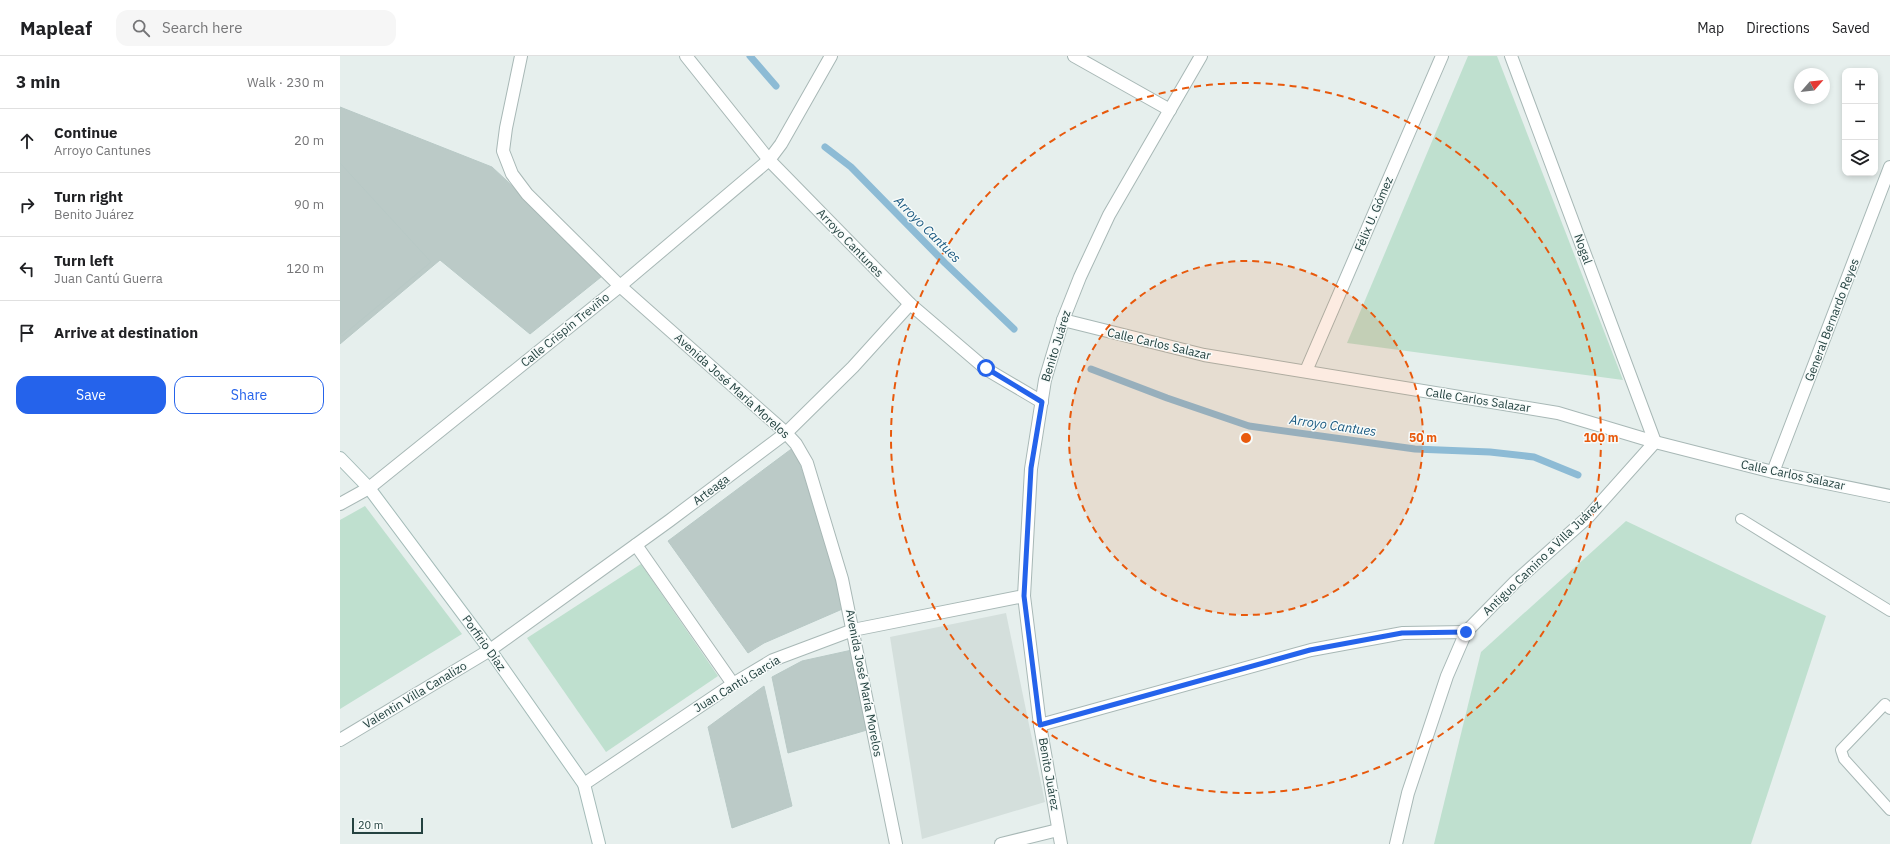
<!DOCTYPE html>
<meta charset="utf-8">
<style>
:root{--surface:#fff;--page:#f6f6f6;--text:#202124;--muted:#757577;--line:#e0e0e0;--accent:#2563eb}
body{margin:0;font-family:"IBM Plex Sans",sans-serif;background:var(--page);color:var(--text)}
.controls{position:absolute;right:12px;top:12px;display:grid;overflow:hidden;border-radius:8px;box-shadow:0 2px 6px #0003}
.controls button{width:36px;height:36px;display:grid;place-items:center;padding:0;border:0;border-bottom:1px solid var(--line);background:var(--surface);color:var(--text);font:20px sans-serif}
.compass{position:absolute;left:1454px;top:12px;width:36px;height:36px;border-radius:50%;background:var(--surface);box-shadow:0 2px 6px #0003;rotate:62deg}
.scale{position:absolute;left:12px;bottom:10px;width:71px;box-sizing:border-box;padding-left:4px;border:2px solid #244240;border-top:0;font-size:11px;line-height:14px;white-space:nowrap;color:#244240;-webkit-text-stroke:3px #f7fbfa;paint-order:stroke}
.stop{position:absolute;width:12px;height:12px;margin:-9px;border:3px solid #2563eb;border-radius:50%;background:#fff}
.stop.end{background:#2563eb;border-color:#fff;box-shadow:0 1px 4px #0008}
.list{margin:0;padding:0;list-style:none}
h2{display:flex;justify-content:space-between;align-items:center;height:52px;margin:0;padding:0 16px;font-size:17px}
h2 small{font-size:13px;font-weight:400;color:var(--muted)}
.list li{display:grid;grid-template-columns:26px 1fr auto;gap:12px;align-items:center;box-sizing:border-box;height:64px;padding:0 16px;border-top:1px solid var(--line)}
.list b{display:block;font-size:15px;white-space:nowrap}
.list p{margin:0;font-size:13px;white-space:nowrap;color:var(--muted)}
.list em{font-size:13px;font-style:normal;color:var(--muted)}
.actions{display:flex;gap:8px;padding:12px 16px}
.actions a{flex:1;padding:9px 0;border:1px solid var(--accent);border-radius:12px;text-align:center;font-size:14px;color:var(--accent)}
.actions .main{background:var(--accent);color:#fff}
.icon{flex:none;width:22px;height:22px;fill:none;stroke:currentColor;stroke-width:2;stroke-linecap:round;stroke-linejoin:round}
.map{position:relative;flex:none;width:1550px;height:788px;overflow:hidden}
header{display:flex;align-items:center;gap:24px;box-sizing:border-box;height:56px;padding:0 20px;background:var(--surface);border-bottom:1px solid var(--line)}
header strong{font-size:19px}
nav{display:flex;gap:22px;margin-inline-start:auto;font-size:14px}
.search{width:280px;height:36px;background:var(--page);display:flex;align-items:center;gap:10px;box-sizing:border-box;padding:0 14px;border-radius:12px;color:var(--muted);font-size:15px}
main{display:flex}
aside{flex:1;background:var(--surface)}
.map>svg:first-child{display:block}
.built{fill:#d4dfdc}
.green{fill:#bfe0cf}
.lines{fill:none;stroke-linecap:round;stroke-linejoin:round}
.stream{stroke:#8dbbd5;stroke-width:7}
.building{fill:#bbcac7;stroke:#b8c9c6}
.lane-casing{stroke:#a8b8b6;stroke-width:12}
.street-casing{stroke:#a8b8b6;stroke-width:14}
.secondary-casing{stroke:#a4bbb8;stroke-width:14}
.lane{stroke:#fff;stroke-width:10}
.street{stroke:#fff;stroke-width:12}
.secondary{stroke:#fff;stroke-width:12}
.route{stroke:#2563eb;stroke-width:5}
.ring{fill:none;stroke:#e8590c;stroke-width:2;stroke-dasharray:7 5}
.labels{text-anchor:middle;stroke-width:3;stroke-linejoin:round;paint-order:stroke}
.street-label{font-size:12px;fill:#244240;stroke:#f7fbfa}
.water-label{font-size:13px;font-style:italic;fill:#1b5a81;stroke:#f7fbfa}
.centre{fill:#e8590c;stroke:#f7fbfa;stroke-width:2}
.ring-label{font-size:12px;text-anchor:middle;font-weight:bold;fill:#e8590c;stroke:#f7fbfa;stroke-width:3;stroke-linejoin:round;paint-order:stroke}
</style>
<header>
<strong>Mapleaf</strong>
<div class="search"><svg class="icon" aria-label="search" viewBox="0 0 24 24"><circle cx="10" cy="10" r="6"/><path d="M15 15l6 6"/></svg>Search here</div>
<nav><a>Map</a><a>Directions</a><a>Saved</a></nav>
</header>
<main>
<aside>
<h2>3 min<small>Walk · 230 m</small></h2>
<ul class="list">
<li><svg class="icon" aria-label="ahead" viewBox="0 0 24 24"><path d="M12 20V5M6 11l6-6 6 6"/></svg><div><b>Continue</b><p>Arroyo Cantunes</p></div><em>20 m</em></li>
<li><svg class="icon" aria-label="right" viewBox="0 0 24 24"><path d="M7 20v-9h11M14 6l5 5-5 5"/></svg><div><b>Turn right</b><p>Benito Juárez</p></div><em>90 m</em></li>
<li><svg class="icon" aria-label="left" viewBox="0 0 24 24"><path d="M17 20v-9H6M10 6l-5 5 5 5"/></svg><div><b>Turn left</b><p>Juan Cantú Guerra</p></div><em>120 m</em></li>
<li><svg class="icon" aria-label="arrive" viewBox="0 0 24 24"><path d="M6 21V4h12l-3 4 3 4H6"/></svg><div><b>Arrive at destination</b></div></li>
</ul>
<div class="actions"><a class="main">Save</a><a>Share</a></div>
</aside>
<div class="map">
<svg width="1550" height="788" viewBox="0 0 1550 788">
<rect width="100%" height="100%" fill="#e6efed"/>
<polygon class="built" points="666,557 705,746 582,783 550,581"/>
<g class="green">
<polygon points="1128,0 1157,0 1283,324 1007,287"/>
<polygon points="25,450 122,578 0,653 0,464"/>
<polygon points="1286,465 1486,560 1411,788 1094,788 1141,596"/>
<polygon points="301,508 378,620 266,696 187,582"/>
</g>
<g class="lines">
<g class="stream">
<polyline points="410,0 436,30"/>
<polyline points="485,91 511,111 605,207 674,273"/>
<polyline points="751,313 827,342 909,370 1075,393 1150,396 1194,401 1238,419"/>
</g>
</g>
<g class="building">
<polygon points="0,51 152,111 266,217 190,278 100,204 0,288"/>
<polygon points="0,107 91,206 2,280 0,278"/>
<polygon points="454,391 507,551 424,587 408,597 328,485"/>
<polygon points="512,594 527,674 448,697 432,621 462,605"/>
<polygon points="424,630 452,750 392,772 368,671"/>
</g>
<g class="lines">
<g class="lane-casing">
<g id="lane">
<polyline points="1401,463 1550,555"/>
<polyline points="1550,653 1545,648 1501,694 1504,703 1550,754"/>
</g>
</g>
<g class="street-casing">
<g id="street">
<polyline points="181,0 166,72 163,95 172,118 187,138 280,230 446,377 456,388 467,407 502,523 556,788"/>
<polyline points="346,0 429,104 570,248 646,313 702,346"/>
<polyline points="734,0 830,54"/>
<polyline points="1171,0 1315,386"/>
<polyline points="723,264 864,299 1218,357 1315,386 1433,416 1550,440"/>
<polyline points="966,315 1102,0"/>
<polyline points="1433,416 1550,111"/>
<polyline points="0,448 29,432 280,230 429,104 441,88 491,0"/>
<polyline points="296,489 393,628"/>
<polyline points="700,669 971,594 1063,577 1126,576"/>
<polyline points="0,684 150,594 329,465 446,377 513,311 570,248"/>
<polyline points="244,728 393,628 433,604 513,574 684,540"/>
<polyline points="661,788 718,774"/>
<polyline points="721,788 700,669 684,540 691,413 705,324 723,264 740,221 769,159 861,0"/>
<polyline points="1056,788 1068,737 1107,620 1126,576 1175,526 1248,461 1315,386"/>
</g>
</g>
<g class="secondary-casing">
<polyline id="secondary" points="0,402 29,432 150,594 244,728 259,788"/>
</g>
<use href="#lane" class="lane"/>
<use href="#street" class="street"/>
<use href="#secondary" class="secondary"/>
</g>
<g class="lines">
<polyline class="route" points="646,312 702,346 691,412 684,540 700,669 970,594 1062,577 1126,576"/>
</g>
<circle cx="906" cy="382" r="177" fill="#e8590c" fill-opacity=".12"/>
<g class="ring">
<circle cx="906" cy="382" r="177"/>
<circle cx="906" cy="382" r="355"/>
</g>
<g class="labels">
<g class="street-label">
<text transform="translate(1034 158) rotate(-67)" y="4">Félix U. Gómez</text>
<text transform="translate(510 187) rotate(46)" y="4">Arroyo Cantunes</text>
<text transform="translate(1243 193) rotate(70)" y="4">Nogal</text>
<text transform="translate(1492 264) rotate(-69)" y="4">General Bernardo Reyes</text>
<text transform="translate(225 274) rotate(-39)" y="4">Calle Crispín Treviño</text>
<text transform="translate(819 288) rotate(13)" y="4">Calle Carlos Salazar</text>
<text transform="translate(716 290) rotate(-73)" y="4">Benito Juárez</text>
<text transform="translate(392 330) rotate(42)" y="4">Avenida José María Morelos</text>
<text transform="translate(1138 344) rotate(9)" y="4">Calle Carlos Salazar</text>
<text transform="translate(1453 419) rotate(12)" y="4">Calle Carlos Salazar</text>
<text transform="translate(371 434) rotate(-37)" y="4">Arteaga</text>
<text transform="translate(1202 502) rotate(-44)" y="4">Antiguo Camino a Villa Juárez</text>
<text transform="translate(144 587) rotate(54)" y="4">Porfirio Díaz</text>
<text transform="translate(524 627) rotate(79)" y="4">Avenida José María Morelos</text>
<text transform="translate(397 628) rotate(-31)" y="4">Juan Cantú Garcia</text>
<text transform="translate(75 639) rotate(-31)" y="4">Valentin Villa Canalizo</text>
<text transform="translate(709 718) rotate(80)" y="4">Benito Juárez</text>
</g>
<g class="water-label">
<text transform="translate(588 173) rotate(45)" y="5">Arroyo Cantues</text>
<text transform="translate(993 369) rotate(8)" y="5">Arroyo Cantues</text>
</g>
</g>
<circle cx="906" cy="382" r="6" class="centre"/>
<g class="ring-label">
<text x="1083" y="386">50 m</text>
<text x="1261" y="386">100 m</text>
</g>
</svg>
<div class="controls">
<button>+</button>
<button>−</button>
<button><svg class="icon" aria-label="layers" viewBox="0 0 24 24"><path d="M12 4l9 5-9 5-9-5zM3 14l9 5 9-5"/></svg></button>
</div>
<svg class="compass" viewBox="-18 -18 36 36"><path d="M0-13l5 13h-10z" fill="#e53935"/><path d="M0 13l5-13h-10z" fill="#757577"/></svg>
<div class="scale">20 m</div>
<div class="stop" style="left:646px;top:312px"></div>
<div class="stop end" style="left:1126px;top:576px"></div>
</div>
</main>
